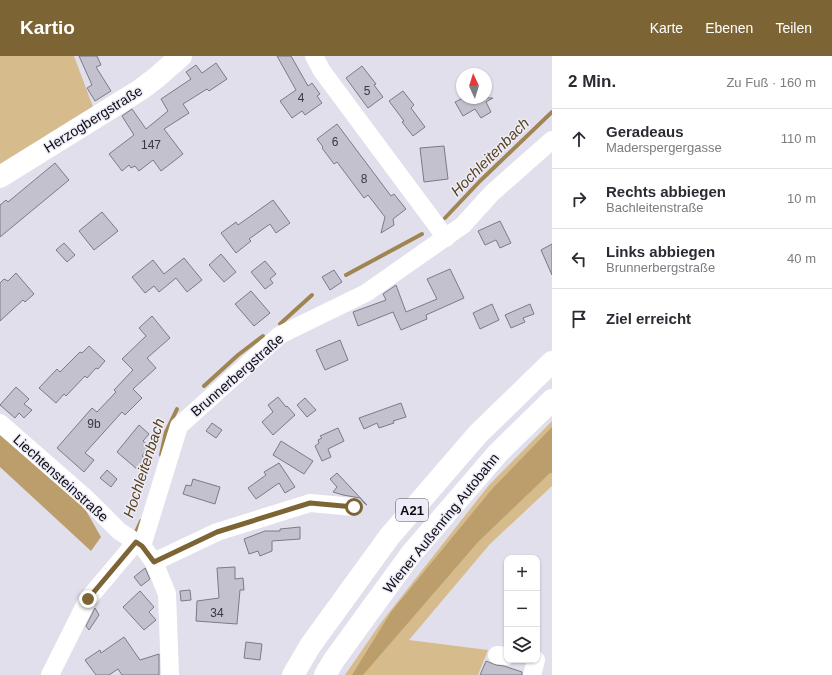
<!DOCTYPE html>
<html lang="de">
<meta charset="utf-8">
<style>
:root{--surface:#fff;--page:#f7f7f7;--text:#2b2b33;--muted:#7c7c81;--line:#e1e1e2;--accent:#7d6435}
body{margin:0;font-family:Arial,sans-serif;background:var(--page);color:var(--text)}
.controls{position:absolute;right:12px;bottom:12px;display:grid;overflow:hidden;border-radius:8px;box-shadow:0 1px 3px #0004}
.controls button{width:36px;height:36px;display:grid;place-items:center;padding:0;border:0;border-bottom:1px solid var(--line);background:var(--surface);color:var(--text);font:20px sans-serif}
.compass{position:absolute;left:456px;top:12px;width:36px;height:36px;border-radius:50%;background:var(--surface);box-shadow:0 1px 3px #0004;rotate:356deg}
.stop{position:absolute;width:12px;height:12px;margin:-9px;border:3px solid #7d6435;border-radius:50%;background:#fff}
.stop.end{background:#7d6435;border-color:#fff;box-shadow:0 1px 4px #0008}
.list{margin:0;padding:0;list-style:none}
h2{display:flex;justify-content:space-between;align-items:center;height:52px;margin:0;padding:0 16px;font-size:17px}
h2 small{font-size:13px;font-weight:400;color:var(--muted)}
.list li{display:grid;grid-template-columns:26px 1fr auto;gap:12px;align-items:center;box-sizing:border-box;height:60px;padding:0 16px;border-top:1px solid var(--line)}
.list b{display:block;font-size:15px;white-space:nowrap}
.list p{margin:0;font-size:13px;white-space:nowrap;color:var(--muted)}
.list em{font-size:13px;font-style:normal;color:var(--muted)}
.icon{flex:none;width:22px;height:22px;fill:none;stroke:currentColor;stroke-width:2;stroke-linecap:round;stroke-linejoin:round}
.map{position:relative;flex:none;width:552px;height:619px;overflow:hidden}
header{display:flex;align-items:center;gap:24px;box-sizing:border-box;height:56px;padding:0 20px;background:var(--accent);color:#fff}
header strong{font-size:19px}
nav{display:flex;gap:22px;margin-inline-start:auto;font-size:14px}
main{display:flex}
aside{flex:1;background:var(--surface)}
.map>svg:first-child{display:block}
.green{fill:#d6bc8d}
.forest{fill:#bb9e6c}
.lines{fill:none;stroke-linecap:round;stroke-linejoin:round}
.stream{stroke:#a08553;stroke-width:4}
.building{fill:#c3c1ce;stroke:#7c7a85}
.minor{stroke:#fff;stroke-width:18}
.major{stroke:#fff;stroke-width:22}
.highway{stroke:#fff;stroke-width:22}
.route{stroke:#7d6435;stroke-width:5}
.labels{text-anchor:middle;stroke-width:3;stroke-linejoin:round;paint-order:stroke}
.number-label{font-size:12px;fill:#39383f}
.shield{fill:#eeecf9;stroke:#4f4e55;stroke-width:1}
.shield-label{font-size:13px;font-weight:bold;fill:#0b0b0f}
.street-label{font-size:14px;fill:#0b0b0f;stroke:#eeecf9}
.water-label{font-size:15px;font-style:italic;fill:#57421a;stroke:#eeecf9}
</style>
<header>
<strong>Kartio</strong>
<nav><a>Karte</a><a>Ebenen</a><a>Teilen</a></nav>
</header>
<main>
<div class="map">
<svg width="552" height="619" viewBox="0 0 552 619">
<rect width="100%" height="100%" fill="#e1dfec"/>
<g class="green">
<polygon points="0,0 74,0 93,51 0,111"/>
<polygon points="552,365 552,430 490,488 409,584 488,594 478,619 345,619 380,568 489,429"/>
</g>
<g class="forest">
<polygon points="552,371 552,417 550,417 478,486 363,619 352,619 391,556 492,433"/>
<polygon points="0,376 84,451 101,481 91,495 0,411"/>
</g>
<g class="lines">
<g class="stream">
<polyline points="445,162 480,125 552,56"/>
<polyline points="346,219 422,178"/>
<polyline points="280,268 312,239"/>
<polyline points="204,330 238,299 263,280"/>
<polyline points="161,399 166,376 177,353"/>
<polyline points="133,480 136,476 141,465"/>
</g>
</g>
<g class="building">
<polygon points="79,0 97,0 101,9 96,11 111,35 95,45 87,32 92,29"/>
<polygon points="277,0 291,0 308,30 312,27 320,38 317,40 322,47 305,59 302,55 292,62 280,45 296,34"/>
<polygon points="216,7 227,23 209,35 207,33 183,48 189,57 164,73 183,98 161,115 153,104 139,115 135,110 131,112 129,109 122,115 109,98 134,79 122,60 132,53 146,73 168,55 161,43 191,23 186,16 196,9 202,17"/>
<polygon points="362,10 376,28 374,29 383,41 368,52 346,22"/>
<polygon points="403,35 414,49 411,52 425,71 413,80 402,66 404,65 389,45"/>
<polygon points="463,42 493,42 486,46 491,56 481,62 475,53 463,60 455,46"/>
<polygon points="337,68 391,140 394,138 406,153 393,163 394,169 381,177 385,161 368,139 364,142 337,106 334,108 322,92 323,91 317,83"/>
<polygon points="444,90 448,123 424,126 420,92"/>
<polygon points="55,107 69,124 0,181 0,149 6,144 8,146"/>
<polygon points="273,144 290,167 276,177 270,168 249,183 251,185 236,197 221,177 236,166 238,169"/>
<polygon points="102,156 118,175 94,194 79,175"/>
<polygon points="500,165 511,187 500,192 496,184 485,189 478,175"/>
<polygon points="64,187 75,199 67,206 56,194"/>
<polygon points="552,188 552,219 541,194"/>
<polygon points="221,198 236,216 224,226 209,209"/>
<polygon points="184,202 202,224 187,236 176,222 159,236 154,230 145,237 132,221 153,204 164,218"/>
<polygon points="265,205 276,218 270,223 273,227 265,233 251,216"/>
<polygon points="450,213 464,242 426,259 427,263 401,274 393,256 358,270 353,256 386,244 383,238 396,229 406,256 437,243 427,223"/>
<polygon points="334,214 342,226 330,234 322,221"/>
<polygon points="16,217 34,238 25,246 23,244 0,265 0,227 4,223 8,225"/>
<polygon points="251,235 270,257 254,270 235,248"/>
<polygon points="492,248 499,264 480,273 473,257"/>
<polygon points="530,248 534,258 523,262 525,266 511,272 505,259"/>
<polygon points="152,260 170,282 147,302 156,312 133,333 142,342 125,359 122,356 85,397 94,404 84,416 57,392 92,352 97,356 116,336 114,334 133,314 122,303 146,280 139,272"/>
<polygon points="340,284 348,304 325,314 316,294"/>
<polygon points="89,290 105,305 98,313 96,312 87,322 85,320 66,340 64,338 56,347 39,332 57,313 60,316 80,296 82,297"/>
<polygon points="16,331 29,343 24,348 32,354 24,362 19,357 15,362 0,349"/>
<polygon points="278,341 286,351 287,350 295,359 273,379 262,366 273,356 268,349"/>
<polygon points="305,342 316,354 307,361 297,349"/>
<polygon points="401,347 406,361 393,365 394,367 379,372 377,367 364,373 359,362"/>
<polygon points="212,367 222,374 216,382 206,375"/>
<polygon points="139,369 149,378 143,385 150,391 142,400 147,404 138,414 117,396"/>
<polygon points="338,372 344,385 328,393 331,401 322,405 315,390 319,387 318,384 322,382 320,380"/>
<polygon points="281,385 313,405 304,418 273,399"/>
<polygon points="279,407 295,431 285,437 279,427 256,443 248,432 266,419 264,416"/>
<polygon points="107,414 117,423 111,431 100,422"/>
<polygon points="337,417 367,449 364,447 360,442 343,439 333,436 337,431 330,423"/>
<polygon points="193,423 220,431 215,448 183,438 186,429 191,430"/>
<polygon points="300,471 300,483 272,485 272,495 260,500 258,495 249,498 244,483 265,475 280,475 280,473"/>
<polygon points="235,511 235,523 243,522 244,534 240,534 237,568 196,565 197,545 219,542 217,512"/>
<polygon points="145,512 150,523 141,530 134,521"/>
<polygon points="190,534 191,544 181,545 180,535"/>
<polygon points="140,535 154,551 149,556 156,564 144,574 123,551"/>
<polygon points="95,552 99,559 89,574 86,570"/>
<polygon points="124,581 140,604 159,598 159,619 122,619 118,613 109,619 96,619 85,604 100,594 101,597"/>
<polygon points="246,586 262,588 260,604 244,602"/>
<polygon points="486,605 496,609 504,610 522,616 522,619 480,619"/>
</g>
<g class="lines">
<g class="minor">
<polyline points="314,0 322,15 446,182"/>
<polyline points="0,367 87,443 119,475 142,490 154,506 167,538 170,619"/>
<polyline points="142,490 179,370 280,279 366,237 463,169 492,137 552,84"/>
<polyline points="154,506 217,476 310,447 354,451"/>
<polyline points="497,599 507,600"/>
<polyline points="50,619 88,543 136,486"/>
<polyline points="532,619 536,604"/>
</g>
<polyline class="major" points="0,121 140,34 156,22 181,0"/>
<g class="highway">
<polyline points="293,619 310,590 389,481 478,378 552,306"/>
<polyline points="325,619 334,604 411,498 498,397 552,344"/>
</g>
</g>
<g class="lines">
<polyline class="route" points="88,543 136,486 142,490 154,506 217,476 310,447 354,451"/>
</g>
<g class="labels">
<g class="number-label">
<text x="367" y="39">5</text>
<text x="301" y="46">4</text>
<text x="335" y="90">6</text>
<text x="151" y="93">147</text>
<text x="364" y="127">8</text>
<text x="94" y="372">9b</text>
<text x="217" y="561">34</text>
</g>
<rect class="shield" x="396" y="443" width="32" height="22" rx="3"/>
<g class="shield-label">
<text x="412" y="459">A21</text>
</g>
<g class="street-label">
<text transform="translate(93 63) rotate(-32)" y="5">Herzogbergstraße</text>
<text transform="translate(237 319) rotate(-41)" y="5">Brunnerbergstraße</text>
<text transform="translate(61 422) rotate(42)" y="5">Liechtensteinstraße</text>
<text transform="translate(441 467) rotate(-51)" y="5">Wiener Außenring Autobahn</text>
</g>
<g class="water-label">
<text transform="translate(490 101) rotate(-45)" y="5">Hochleitenbach</text>
<text transform="translate(144 412) rotate(-72)" y="5">Hochleitenbach</text>
</g>
</g>
</svg>
<div class="controls">
<button>+</button>
<button>−</button>
<button><svg class="icon" aria-label="layers" viewBox="0 0 24 24"><path d="M12 4l9 5-9 5-9-5zM3 14l9 5 9-5"/></svg></button>
</div>
<svg class="compass" viewBox="-18 -18 36 36"><path d="M0-13l5 13h-10z" fill="#e53935"/><path d="M0 13l5-13h-10z" fill="#7c7c81"/></svg>
<div class="stop" style="left:354px;top:451px"></div>
<div class="stop end" style="left:88px;top:543px"></div>
</div>
<aside>
<h2>2 Min.<small>Zu Fuß · 160 m</small></h2>
<ul class="list">
<li><svg class="icon" aria-label="ahead" viewBox="0 0 24 24"><path d="M12 20V5M6 11l6-6 6 6"/></svg><div><b>Geradeaus</b><p>Maderspergergasse</p></div><em>110 m</em></li>
<li><svg class="icon" aria-label="right" viewBox="0 0 24 24"><path d="M7 20v-9h11M14 6l5 5-5 5"/></svg><div><b>Rechts abbiegen</b><p>Bachleitenstraße</p></div><em>10 m</em></li>
<li><svg class="icon" aria-label="left" viewBox="0 0 24 24"><path d="M17 20v-9H6M10 6l-5 5 5 5"/></svg><div><b>Links abbiegen</b><p>Brunnerbergstraße</p></div><em>40 m</em></li>
<li><svg class="icon" aria-label="arrive" viewBox="0 0 24 24"><path d="M6 21V4h12l-3 4 3 4H6"/></svg><div><b>Ziel erreicht</b></div></li>
</ul>
</aside>
</main>
